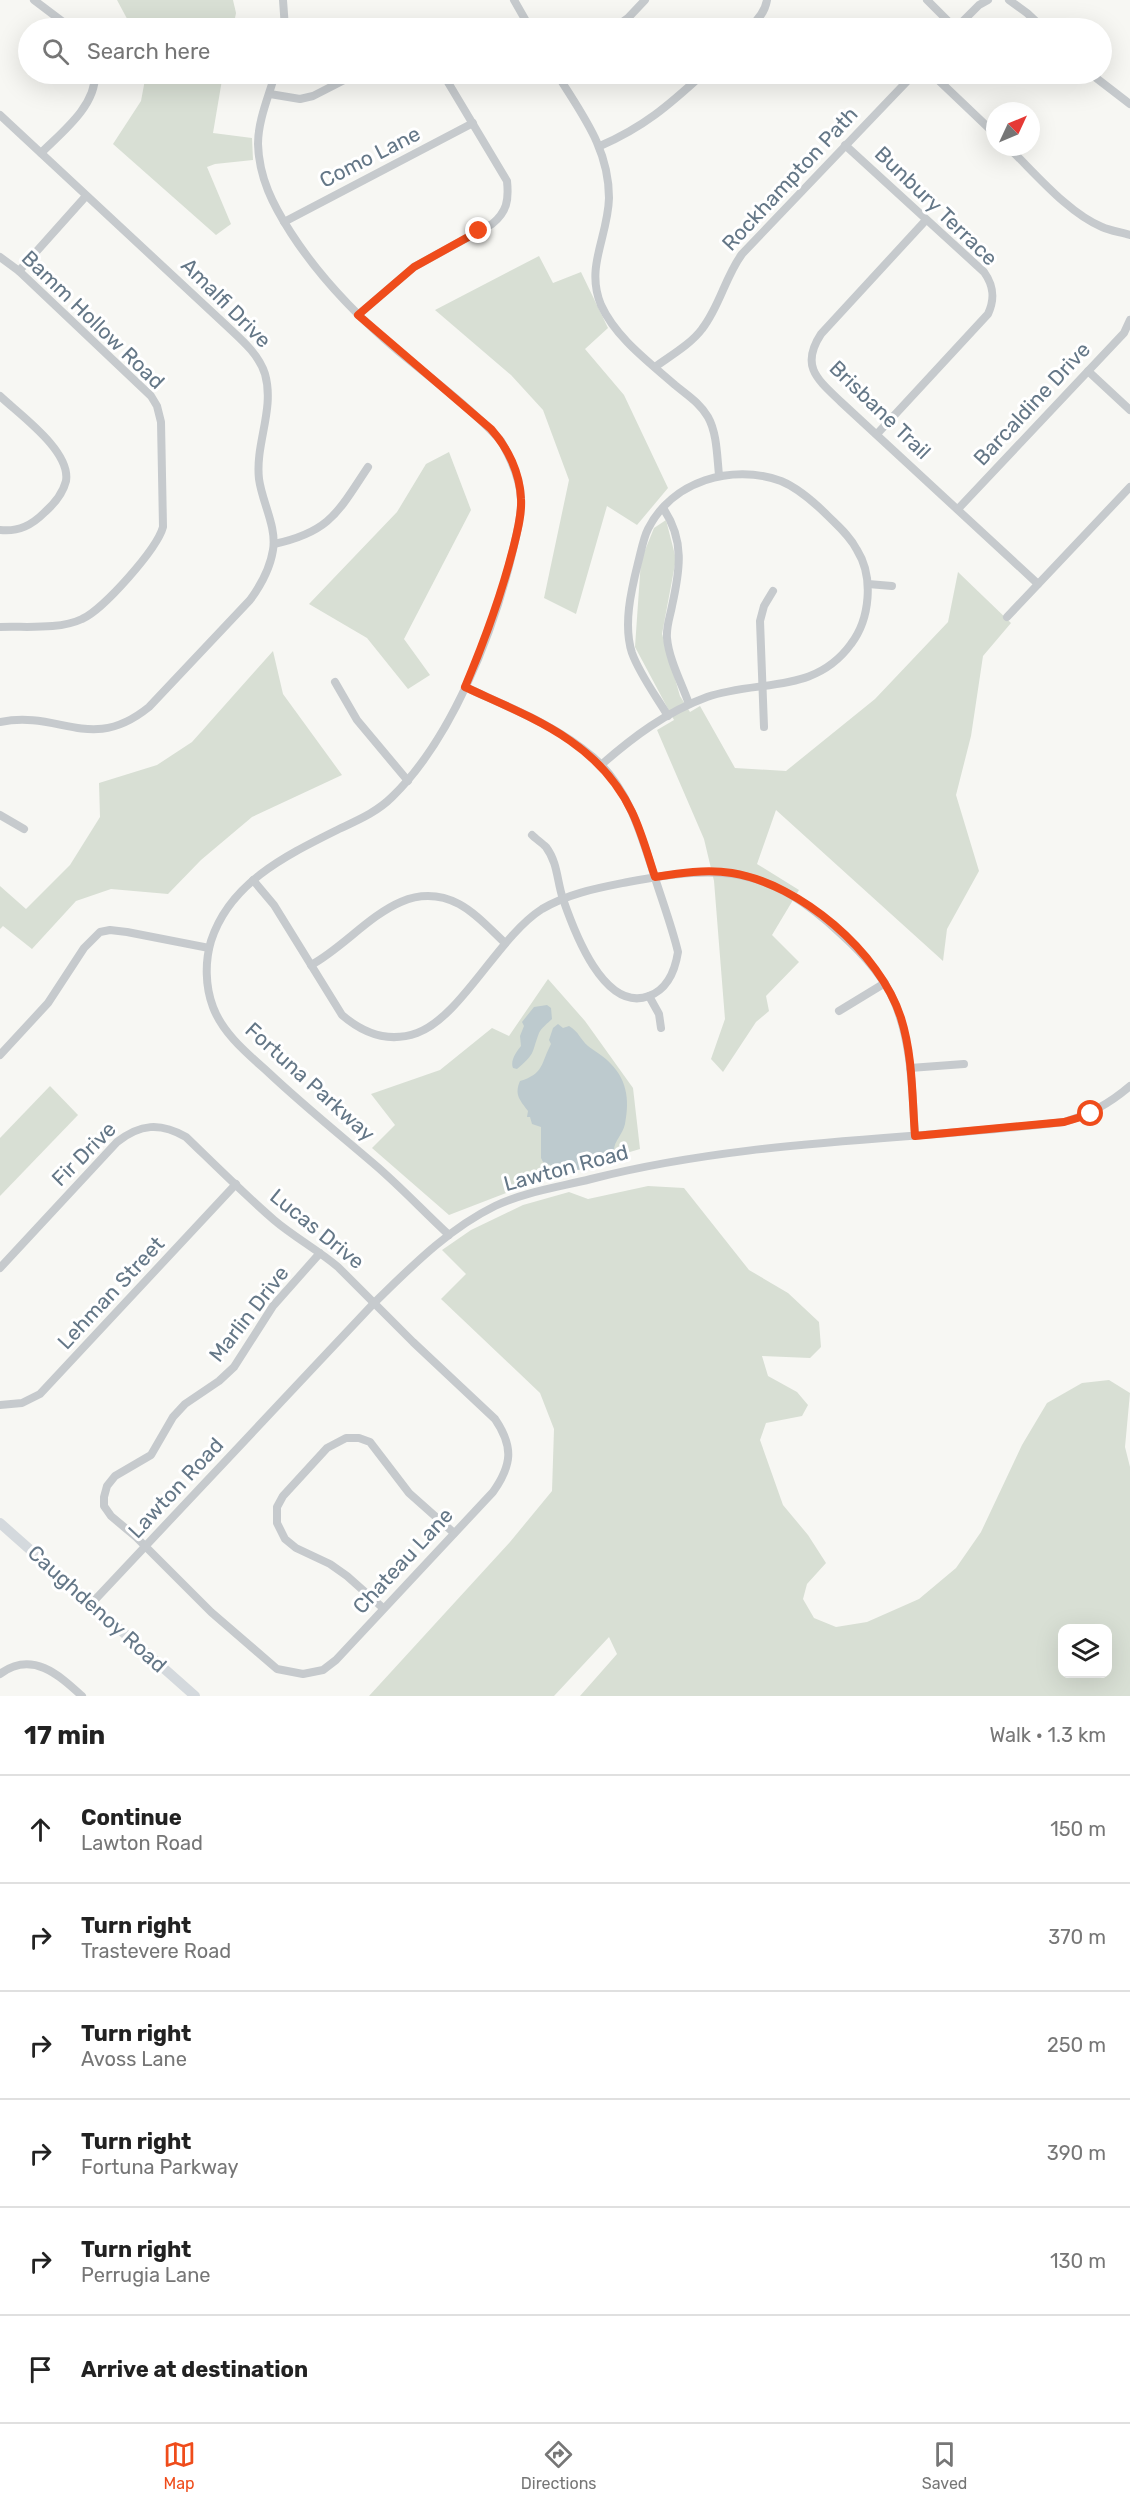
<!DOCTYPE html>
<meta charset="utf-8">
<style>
:root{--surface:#fff;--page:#f2f2f2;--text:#222;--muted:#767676;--line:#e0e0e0;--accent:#ef4c1b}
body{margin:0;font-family:Rubik,sans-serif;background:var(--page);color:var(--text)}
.controls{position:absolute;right:18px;bottom:18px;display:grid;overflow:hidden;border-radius:12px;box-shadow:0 6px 24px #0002}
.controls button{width:54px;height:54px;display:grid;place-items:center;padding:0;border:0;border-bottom:2px solid var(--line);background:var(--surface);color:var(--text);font:30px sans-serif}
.compass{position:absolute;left:986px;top:102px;width:54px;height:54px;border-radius:50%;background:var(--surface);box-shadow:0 6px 24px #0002;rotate:46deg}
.stop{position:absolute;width:18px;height:18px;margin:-14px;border:4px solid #ef4c1b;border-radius:50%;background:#fff}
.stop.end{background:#ef4c1b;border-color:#fff;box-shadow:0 2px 6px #0008}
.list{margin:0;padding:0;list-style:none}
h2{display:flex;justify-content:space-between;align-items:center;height:78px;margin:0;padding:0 24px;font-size:26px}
h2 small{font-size:20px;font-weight:400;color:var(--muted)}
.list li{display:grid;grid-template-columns:39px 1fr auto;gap:18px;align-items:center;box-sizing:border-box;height:108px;padding:0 24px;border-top:2px solid var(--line)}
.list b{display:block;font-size:22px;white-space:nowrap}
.list p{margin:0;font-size:20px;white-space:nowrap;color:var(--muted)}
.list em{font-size:20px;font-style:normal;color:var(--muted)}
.icon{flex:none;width:33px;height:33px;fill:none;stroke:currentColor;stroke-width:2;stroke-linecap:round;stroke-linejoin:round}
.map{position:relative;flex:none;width:1130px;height:1696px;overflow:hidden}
.search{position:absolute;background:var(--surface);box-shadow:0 6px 24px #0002;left:18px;right:18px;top:18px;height:66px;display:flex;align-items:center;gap:15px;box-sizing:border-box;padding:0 21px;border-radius:33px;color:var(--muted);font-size:22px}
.sheet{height:726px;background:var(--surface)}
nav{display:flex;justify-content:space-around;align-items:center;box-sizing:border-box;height:84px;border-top:2px solid var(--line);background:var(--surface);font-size:16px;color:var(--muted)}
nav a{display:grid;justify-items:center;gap:3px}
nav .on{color:var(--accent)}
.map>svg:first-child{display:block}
.green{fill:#d8dfd4;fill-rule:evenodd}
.water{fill:#bdcace}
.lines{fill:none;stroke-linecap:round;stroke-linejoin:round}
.street{stroke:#c6cacd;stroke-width:8}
.secondary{stroke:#d4d9dd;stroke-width:10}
.route{stroke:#ef4c1b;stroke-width:8}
.labels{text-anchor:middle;stroke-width:6;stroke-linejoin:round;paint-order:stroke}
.street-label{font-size:21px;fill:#647787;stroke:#fff}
</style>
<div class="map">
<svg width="1130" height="1696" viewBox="0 0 1130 1696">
<rect width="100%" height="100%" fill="#f7f7f3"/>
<g class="green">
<polygon points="117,0 233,0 236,13 233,28 132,28"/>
<polygon points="146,74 223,74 213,133 252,138 253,160 215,164 207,167 231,224 216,235 113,144 141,101"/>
<polygon points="539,256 553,283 581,272 608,328 585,349 624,395 668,488 637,525 607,506 576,614 544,598 569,480 543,410 511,375 435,310"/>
<polygon points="449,452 471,510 404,639 430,675 408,689 367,638 309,604 397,512 426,464"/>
<polygon points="666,520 676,559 662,634 680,696 690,712 700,706 735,768 786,771 875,699 948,622 958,572 1011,623 983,656 971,736 956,795 979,871 947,929 943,961 776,810 757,864 799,890 772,935 799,962 766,996 769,1011 756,1022 723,1072 711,1059 725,1019 714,881 704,839 657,730 674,720 635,647 641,560 654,528"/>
<polygon points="273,651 283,694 342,775 252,817 201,860 168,894 111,889 76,901 32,949 3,926 0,929 0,886 26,909 70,865 100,817 99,783 157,765 192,742"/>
<polygon points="548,979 585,1021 633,1088 640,1149 553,1175 449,1215 372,1148 395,1125 371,1094 440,1070 492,1028 509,1036"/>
<polygon points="50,1086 78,1115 0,1196 0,1138"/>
<path d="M648 1186 684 1188 749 1270 788 1293 819 1322 821 1347 810 1358 762 1356 768 1376 797 1392 808 1405 802 1416 766 1423 760 1440 783 1505 808 1535 826 1563 807 1584 803 1599 814 1618 836 1627 867 1622 919 1599 956 1568 981 1532 1022 1445 1047 1403 1082 1383 1109 1380 1130 1393 1125 1447 1130 1467V1696H580L617 1654 609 1637 554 1696H369L510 1542 552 1491 554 1429 540 1393 441 1299 466 1274 442 1250 471 1230 523 1205 569 1192 588 1199ZM1062 1628H1108V1674H1062Z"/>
</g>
<g class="water">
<path d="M547 1005 551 1008 552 1019C548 1023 541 1028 539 1033 531 1054 536 1053 517 1069L513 1068C510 1061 516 1052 521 1046L520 1036 524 1026 522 1022 534 1007Z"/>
<path d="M558 1024 563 1028 569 1026C579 1032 580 1039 588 1046 594 1051 602 1055 607 1060 627 1078 630 1099 625 1124 623 1134 614 1141 614 1150L618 1153 617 1155 613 1153 594 1167 567 1172 562 1170 543 1162 541 1158V1127L532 1124 530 1117H527L528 1111C520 1100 514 1095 520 1081 544 1074 541 1063 551 1044L549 1040 553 1028Z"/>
</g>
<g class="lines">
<g class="street">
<polyline points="34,0 71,28"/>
<polyline points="283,0 285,28"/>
<polyline points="514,0 530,28"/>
<polyline points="927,0 955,28"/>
<polyline points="1009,0 1027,13 1043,28"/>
<polyline points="614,28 628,18 645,0"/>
<path d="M749 28C758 20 765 12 767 0"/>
<polyline points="956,28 979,5 988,0"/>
<path d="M275 74C269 96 258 120 258 144 259 178 273 205 291 233 320 278 357 316 398 351 433 380 470 407 501 441 511 459 520 478 521 499 522 516 516 537 512 554 493 634 451 740 392 797 377 812 358 820 339 829 287 855 230 882 211 941 205 961 205 986 213 1007 223 1034 248 1054 269 1073 303 1105 339 1134 374 1164 400 1186 424 1212 449 1235"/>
<path d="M557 74C582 115 609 148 609 198 608 237 585 267 601 305 616 338 649 362 675 385 687 395 700 403 708 417 717 433 717 456 719 475"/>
<polyline points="932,74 995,134"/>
<polyline points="1091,74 1130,104"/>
<polyline points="270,94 300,99 313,96 356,74"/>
<path d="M0 115 229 328C243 341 259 355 265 374 275 409 255 444 259 479 262 502 277 527 273 550 270 569 261 585 250 600L149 707C91 754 61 710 0 722"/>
<path d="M845 145 984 272C994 286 995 299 988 314L877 434"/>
<path d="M600 146C644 127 669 105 703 74"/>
<path d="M1008 147C1035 173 1068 213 1102 227 1111 231 1121 232 1130 235"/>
<path d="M41 153C62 132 96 106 95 74"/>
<path d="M926 220 821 334C800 366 817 379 841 402L1038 584"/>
<polyline points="284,222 473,123"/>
<path d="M0 257 19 271 151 396 157 406 161 422 163 527C157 549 103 610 82 619 59 630 25 626 0 627"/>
<polyline points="19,271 86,196"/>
<path d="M358 315 414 267 492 224C507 212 509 200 507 181L443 74"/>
<path d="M655 367C670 356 691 344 702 329 720 306 725 277 742 254L914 74"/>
<polyline points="1088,371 1130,410"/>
<path d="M0 396C20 415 71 451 66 481 63 493 54 504 45 512 32 525 19 532 0 530"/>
<path d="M663 508C685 540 680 570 672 606 670 617 666 627 667 638 669 660 682 684 689 704"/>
<polyline points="958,509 1124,333 1130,320"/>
<path d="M274 544C330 532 338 512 368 467"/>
<polyline points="868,584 892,586"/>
<polyline points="1007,617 1130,487"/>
<polyline points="335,682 357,720 408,781"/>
<path d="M465 687C508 707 556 725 593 757 629 788 641 835 655 878 663 903 672 927 678 952 675 971 668 989 649 996 604 1013 574 931 563 899 557 882 558 863 546 847 542 843 536 839 532 835"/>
<polyline points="764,727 760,621 764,606 773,591"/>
<path d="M601 765C633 737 666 712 707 697 759 679 814 695 851 644 870 619 874 577 857 550 850 536 838 526 828 516 814 502 798 488 781 481 732 463 672 481 648 529 643 539 641 552 638 563 631 591 623 625 632 653 640 675 656 696 668 716"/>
<polyline points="0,815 24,829"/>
<path d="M253 880 274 905 342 1015C364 1034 389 1043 417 1033 461 1017 498 937 542 909 569 893 598 888 628 882 723 864 768 866 841 934 862 953 883 975 894 1001 912 1043 912 1091 915 1135"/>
<path d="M311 965C358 940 399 873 459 904 476 913 491 930 505 943"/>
<polyline points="649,996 659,1014 661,1028"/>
<polyline points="839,1011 885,983"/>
<polyline points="0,1055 48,1003 84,948 100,932 110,930 127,932 209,948"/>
<polyline points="910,1068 964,1064"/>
<path d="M0 1268 117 1142C140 1124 160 1122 186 1137 215 1165 244 1194 274 1220 294 1237 318 1250 338 1267L413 1342 495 1419C514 1447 512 1465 493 1492L336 1660 323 1670 303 1674 277 1669 211 1612 136 1537 111 1516 104 1506V1497L107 1486 115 1476 151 1455 173 1417 185 1404 219 1381 234 1367 273 1306 320 1253"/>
<polyline points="0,1405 22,1403 40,1394 236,1184"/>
<path d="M91 1604 375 1302C411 1267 448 1229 495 1206 524 1192 559 1187 591 1179 748 1139 905 1141 1064 1122 1090 1114 1109 1104 1130 1086"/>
<polyline points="383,1608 347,1576 330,1564 296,1548 285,1539 277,1523 277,1507 283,1496 327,1448 346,1438 359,1438 370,1442 409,1493 454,1533"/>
<path d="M0 1674C32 1650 59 1675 82 1696"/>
</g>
<polyline class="secondary" points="0,1523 195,1696"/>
</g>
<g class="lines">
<path class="route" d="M479 231 414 267 358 315 491 429C508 448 520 473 521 499 522 515 517 533 513 549 501 596 484 642 465 687 532 718 598 741 632 812 642 833 648 856 655 877 680 873 706 869 732 873 800 884 880 952 901 1018 913 1056 912 1097 915 1136L1064 1122 1091 1114"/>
</g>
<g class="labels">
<g class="street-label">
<text transform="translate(370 157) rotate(-27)" y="7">Como Lane</text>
<text transform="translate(790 179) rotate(-47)" y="7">Rockhampton Path</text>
<text transform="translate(936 206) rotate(44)" y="7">Bunbury Terrace</text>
<text transform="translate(226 303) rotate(45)" y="7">Amalfi Drive</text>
<text transform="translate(93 320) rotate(44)" y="7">Bamm Hollow Road</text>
<text transform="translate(1032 404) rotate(-47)" y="7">Barcaldine Drive</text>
<text transform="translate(880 410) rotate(44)" y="7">Brisbane Trail</text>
<text transform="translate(310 1082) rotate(42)" y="7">Fortuna Parkway</text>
<text transform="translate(84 1154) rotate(-45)" y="7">Fir Drive</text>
<text transform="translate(566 1168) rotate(-15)" y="7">Lawton Road</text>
<text transform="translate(317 1229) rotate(39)" y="7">Lucas Drive</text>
<text transform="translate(111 1293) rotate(-47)" y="7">Lehman Street</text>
<text transform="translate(249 1314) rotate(-52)" y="7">Marlin Drive</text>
<text transform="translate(176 1488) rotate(-47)" y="7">Lawton Road</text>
<text transform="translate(403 1561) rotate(-47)" y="7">Chateau Lane</text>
<text transform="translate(97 1609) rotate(42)" y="7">Caughdenoy Road</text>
</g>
</g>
</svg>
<div class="controls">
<button><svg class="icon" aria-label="layers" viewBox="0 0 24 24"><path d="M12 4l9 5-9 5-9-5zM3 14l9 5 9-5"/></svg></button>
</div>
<svg class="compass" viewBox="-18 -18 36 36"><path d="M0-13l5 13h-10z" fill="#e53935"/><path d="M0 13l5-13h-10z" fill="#767676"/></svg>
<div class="stop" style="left:1091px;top:1114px"></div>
<div class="stop end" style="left:479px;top:231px"></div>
<div class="search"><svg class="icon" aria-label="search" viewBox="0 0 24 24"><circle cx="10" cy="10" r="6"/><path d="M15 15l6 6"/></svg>Search here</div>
</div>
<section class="sheet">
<h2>17 min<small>Walk · 1.3 km</small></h2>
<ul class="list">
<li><svg class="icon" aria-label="ahead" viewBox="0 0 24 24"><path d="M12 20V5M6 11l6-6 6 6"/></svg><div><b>Continue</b><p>Lawton Road</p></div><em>150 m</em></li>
<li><svg class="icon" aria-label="right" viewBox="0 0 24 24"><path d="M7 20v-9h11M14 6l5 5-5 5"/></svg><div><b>Turn right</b><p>Trastevere Road</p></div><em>370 m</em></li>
<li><svg class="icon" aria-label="right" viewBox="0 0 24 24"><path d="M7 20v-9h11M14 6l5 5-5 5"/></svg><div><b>Turn right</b><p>Avoss Lane</p></div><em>250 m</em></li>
<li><svg class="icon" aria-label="right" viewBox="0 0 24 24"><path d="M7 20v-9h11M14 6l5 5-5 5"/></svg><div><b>Turn right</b><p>Fortuna Parkway</p></div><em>390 m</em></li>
<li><svg class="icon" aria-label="right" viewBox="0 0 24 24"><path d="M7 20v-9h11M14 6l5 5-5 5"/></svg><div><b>Turn right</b><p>Perrugia Lane</p></div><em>130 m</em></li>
<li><svg class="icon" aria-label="arrive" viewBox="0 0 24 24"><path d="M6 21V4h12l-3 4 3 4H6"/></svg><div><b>Arrive at destination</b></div></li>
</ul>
</section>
<nav>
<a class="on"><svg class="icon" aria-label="map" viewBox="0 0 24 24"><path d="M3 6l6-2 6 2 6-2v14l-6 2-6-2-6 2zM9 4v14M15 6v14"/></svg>Map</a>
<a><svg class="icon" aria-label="directions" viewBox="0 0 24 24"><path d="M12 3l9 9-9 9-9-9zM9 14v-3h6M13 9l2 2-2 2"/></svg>Directions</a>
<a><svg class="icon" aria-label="saved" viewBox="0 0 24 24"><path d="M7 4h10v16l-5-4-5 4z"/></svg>Saved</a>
</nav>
